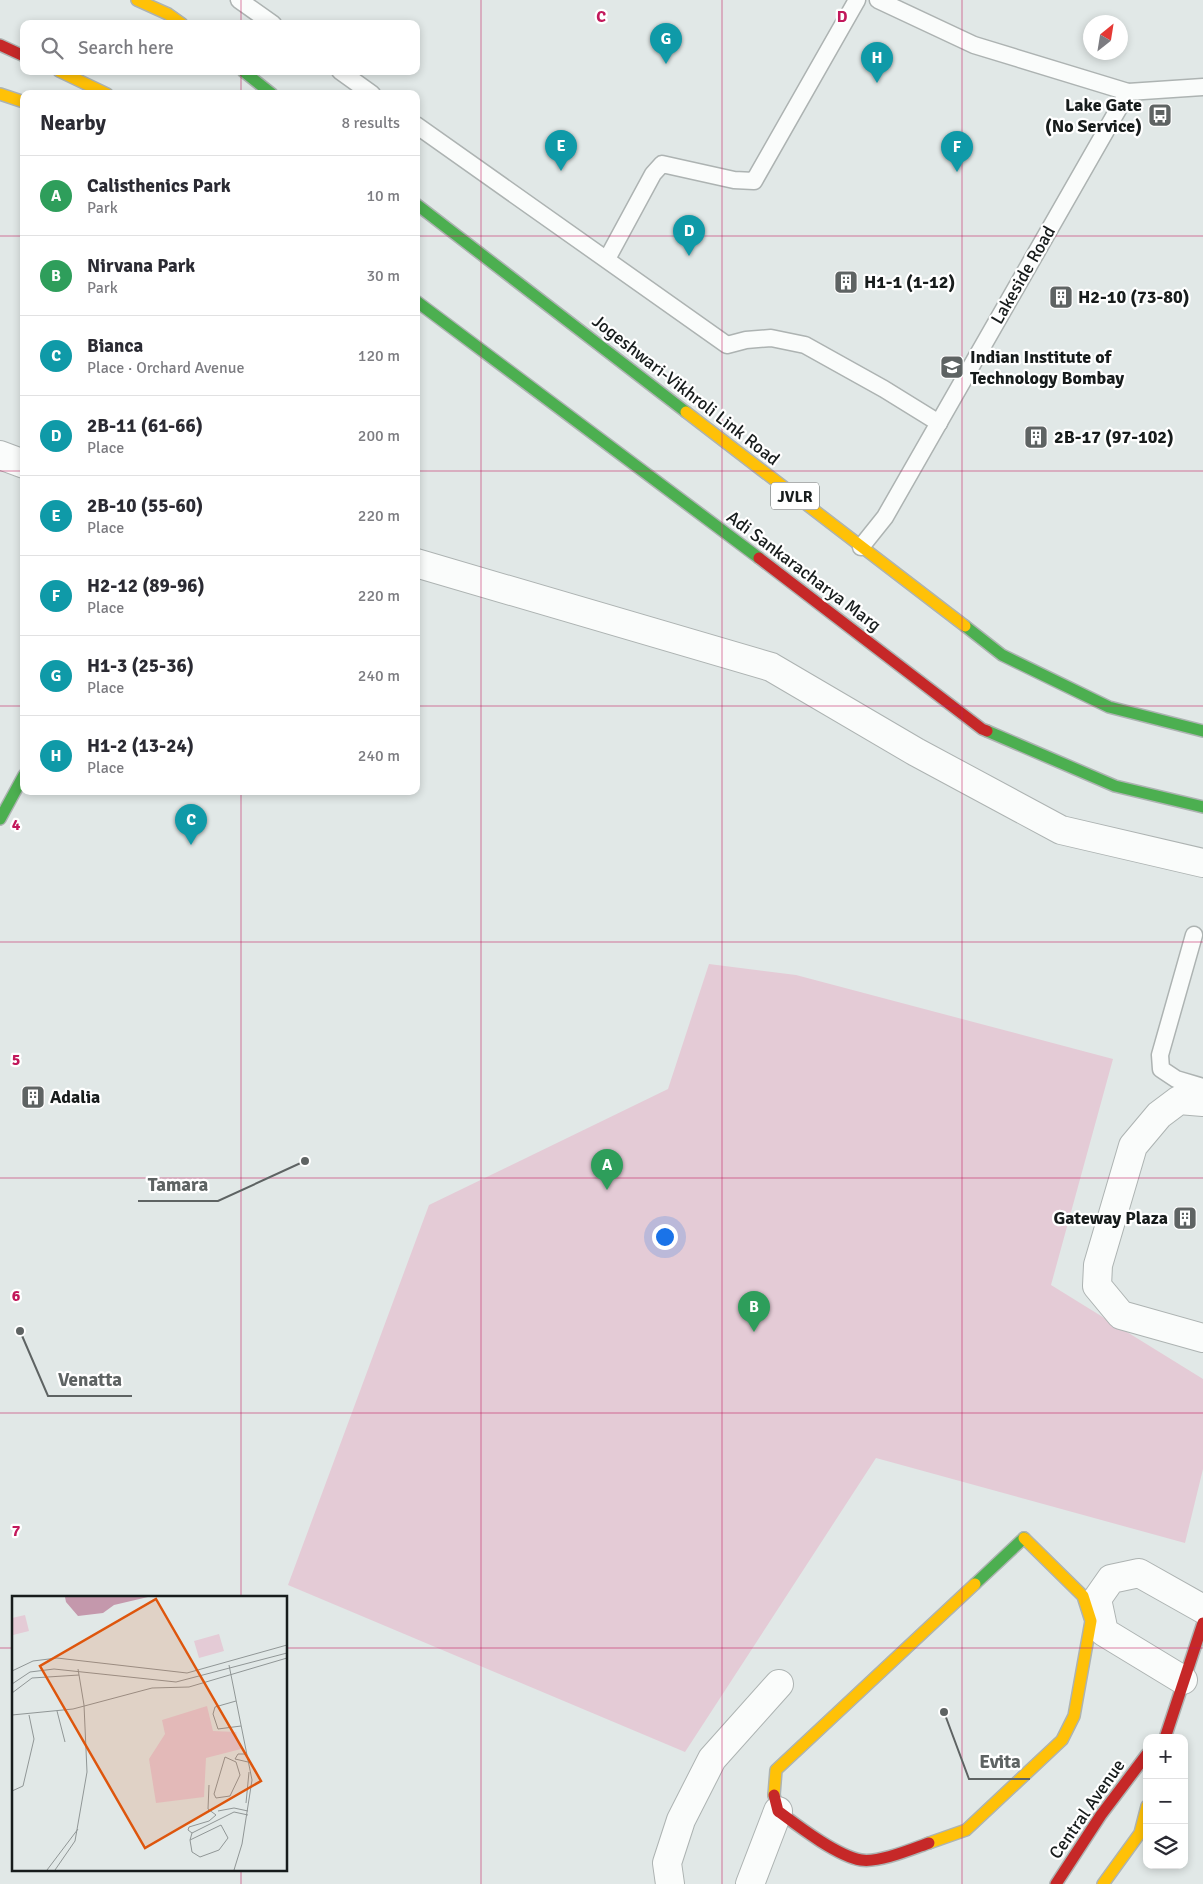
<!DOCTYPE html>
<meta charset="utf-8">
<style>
:root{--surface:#fff;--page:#f2f2f3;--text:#2b2b33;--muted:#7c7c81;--line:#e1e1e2;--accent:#2563eb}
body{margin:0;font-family:Signika,sans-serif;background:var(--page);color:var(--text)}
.controls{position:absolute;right:15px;bottom:15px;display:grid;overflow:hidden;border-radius:10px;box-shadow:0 2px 8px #0003}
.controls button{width:45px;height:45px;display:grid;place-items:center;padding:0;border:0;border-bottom:1px solid var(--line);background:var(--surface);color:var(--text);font:25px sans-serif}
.compass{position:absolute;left:1083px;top:15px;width:45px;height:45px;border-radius:50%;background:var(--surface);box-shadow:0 2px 8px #0003;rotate:30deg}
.you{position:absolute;left:664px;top:1236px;width:18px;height:18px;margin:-12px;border:4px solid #fff;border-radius:50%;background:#1a73e8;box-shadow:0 0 0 8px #1a73e833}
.badge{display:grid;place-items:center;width:32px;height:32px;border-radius:50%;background:var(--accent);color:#fff;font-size:16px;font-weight:700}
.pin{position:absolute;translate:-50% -41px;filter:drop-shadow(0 1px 2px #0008)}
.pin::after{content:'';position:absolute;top:26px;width:18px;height:15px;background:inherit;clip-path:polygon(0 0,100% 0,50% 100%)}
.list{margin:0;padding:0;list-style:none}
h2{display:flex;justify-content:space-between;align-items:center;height:65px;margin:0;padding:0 20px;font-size:21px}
h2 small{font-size:16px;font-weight:400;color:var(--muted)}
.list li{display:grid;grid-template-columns:32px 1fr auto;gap:15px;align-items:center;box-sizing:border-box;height:80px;padding:0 20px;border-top:1px solid var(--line)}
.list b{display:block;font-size:19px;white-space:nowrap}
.list p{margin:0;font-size:16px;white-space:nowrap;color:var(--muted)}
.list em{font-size:16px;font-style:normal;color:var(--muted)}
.icon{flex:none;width:28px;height:28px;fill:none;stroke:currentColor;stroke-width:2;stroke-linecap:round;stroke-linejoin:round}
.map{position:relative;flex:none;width:1203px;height:1884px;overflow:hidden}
.search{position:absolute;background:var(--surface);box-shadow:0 2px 8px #0003;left:20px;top:20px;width:400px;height:55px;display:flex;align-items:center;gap:12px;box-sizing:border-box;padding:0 18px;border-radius:10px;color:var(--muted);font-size:19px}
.panel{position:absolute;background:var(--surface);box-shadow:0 2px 8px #0003;left:20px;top:90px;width:400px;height:705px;border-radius:10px}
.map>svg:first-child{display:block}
.green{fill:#e4cbd6}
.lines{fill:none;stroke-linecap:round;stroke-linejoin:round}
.lane-casing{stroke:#adb3b2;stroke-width:19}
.street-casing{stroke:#adb3b2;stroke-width:30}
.fast-casing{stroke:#adb3b2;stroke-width:14}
.slow-casing{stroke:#adb3b2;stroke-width:14}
.jam-casing{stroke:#adb3b2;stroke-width:14}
.lane{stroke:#fafcfb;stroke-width:16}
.street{stroke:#fafcfb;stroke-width:28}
.fast{stroke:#4caf50;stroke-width:11}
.slow{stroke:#ffc107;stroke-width:11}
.jam{stroke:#c62828;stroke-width:11}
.grid{fill:none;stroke:#c2185b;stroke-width:1;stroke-opacity:0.55}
.labels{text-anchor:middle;stroke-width:4.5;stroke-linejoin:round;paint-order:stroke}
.shield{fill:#fff;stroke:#5d6060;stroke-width:1}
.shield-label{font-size:16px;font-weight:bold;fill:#171c1c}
.poi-label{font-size:18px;font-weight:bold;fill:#171c1c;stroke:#fff;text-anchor:start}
.street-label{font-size:18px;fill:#171c1c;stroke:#fff}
.inset-road{fill:none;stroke:#909696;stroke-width:1}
.view{fill:#de560d;fill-opacity:0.15;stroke:#de560d;stroke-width:2.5}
.inset-edge{fill:none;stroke:#171c1c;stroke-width:2.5}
.grid-label{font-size:16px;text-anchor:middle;font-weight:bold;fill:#c2185b;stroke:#fff;stroke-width:4.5;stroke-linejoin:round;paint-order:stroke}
.leader{fill:none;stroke:#5e6363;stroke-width:2}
.callout-dot{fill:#5e6363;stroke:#fff;stroke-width:2}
.callout-label{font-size:19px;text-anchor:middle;font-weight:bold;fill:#5e6363;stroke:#fff;stroke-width:4.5;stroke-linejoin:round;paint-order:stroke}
</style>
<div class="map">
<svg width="1203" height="1884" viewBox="0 0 1203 1884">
<rect width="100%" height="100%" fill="#e1e8e7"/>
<polygon class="green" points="709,964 796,975 1113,1059 1051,1285 1203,1379 1203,1469 1185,1543 876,1458 685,1752 288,1585 429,1205 668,1089"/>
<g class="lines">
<g class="lane-casing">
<g id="lane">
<polyline points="239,0 273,24"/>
<polyline points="878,0 974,45 1128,92"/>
<polyline points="340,71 372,94"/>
<polyline points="416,125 727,345 746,340 771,338 805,345 884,389 939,423"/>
<polyline points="607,259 653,174 662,164 734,180 754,181 857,0"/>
<polyline points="861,547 885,517 1128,92 1203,87"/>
<polyline points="1194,935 1160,1055 1161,1069 1176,1079 1203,1087"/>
</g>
</g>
<g class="street-casing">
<g id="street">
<polyline points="0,455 24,464"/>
<polyline points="416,563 771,667 916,752 1061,830 1203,863"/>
<polyline points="1203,1102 1179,1100 1159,1115 1133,1146 1098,1265 1097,1286 1121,1315 1203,1338"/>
<polyline points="1183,1680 1104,1632 1097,1599 1111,1579 1139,1573 1203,1609"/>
<polyline points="670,1884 667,1863 681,1820 712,1759 779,1684"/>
<polyline points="750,1884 778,1811"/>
</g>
</g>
<g class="fast-casing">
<g id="fast">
<polyline points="243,71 272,94"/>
<polyline points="416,204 686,412"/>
<polyline points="416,301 759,558"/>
<polyline points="965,626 1002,655 1109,707 1203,731"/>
<polyline points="987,731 1115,786 1203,807"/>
<polyline points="0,819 24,775"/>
<polyline points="975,1584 1024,1538"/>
</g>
</g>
<g class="slow-casing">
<g id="slow">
<polyline points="137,0 168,14 182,24"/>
<polyline points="59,71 107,94"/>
<polyline points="0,94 24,102"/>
<polyline points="686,412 965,626"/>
<polyline points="774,1795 776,1770 975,1584"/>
<polyline points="929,1843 966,1830 1062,1740 1074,1716 1091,1621 1083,1596 1024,1538"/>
<polyline points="1103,1884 1140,1833 1147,1806"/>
</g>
</g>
<g class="jam-casing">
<g id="jam">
<polyline points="0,45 24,56"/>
<polyline points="759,558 982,729 987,731"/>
<polyline points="1165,1738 1203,1623"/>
<path d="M774 1795 778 1811C798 1826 837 1856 861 1860 879 1863 912 1849 929 1843"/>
<polyline points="1056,1884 1101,1815 1147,1754"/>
</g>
</g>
<use href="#lane" class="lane"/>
<use href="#street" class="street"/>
<use href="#fast" class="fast"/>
<use href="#slow" class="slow"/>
<use href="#jam" class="jam"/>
</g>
<path class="grid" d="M241 0V24M481 0V1884M722 0V1884M962 0V1884M241 71V94M0 236H24M416 236H1203M0 471H24M416 471H1203M0 706H24M416 706H1203M241 791V1598M0 942H1203M0 1178H1203M0 1413H1203M0 1648H14M286 1648H1203M241 1870V1884"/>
<defs>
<g id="bus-square" transform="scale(1.25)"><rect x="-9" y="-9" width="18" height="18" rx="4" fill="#5e6363" stroke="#fff"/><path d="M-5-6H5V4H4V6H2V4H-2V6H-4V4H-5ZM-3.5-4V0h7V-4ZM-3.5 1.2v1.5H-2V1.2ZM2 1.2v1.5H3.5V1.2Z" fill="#fff"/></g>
<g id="building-square" transform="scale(1.25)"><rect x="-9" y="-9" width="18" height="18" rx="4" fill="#5e6363" stroke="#fff"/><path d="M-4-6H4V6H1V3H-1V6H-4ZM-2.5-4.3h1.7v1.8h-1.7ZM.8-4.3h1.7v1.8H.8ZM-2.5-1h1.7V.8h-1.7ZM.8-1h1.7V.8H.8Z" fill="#fff"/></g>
<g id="university-square" transform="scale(1.25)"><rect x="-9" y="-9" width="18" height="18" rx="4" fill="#5e6363" stroke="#fff"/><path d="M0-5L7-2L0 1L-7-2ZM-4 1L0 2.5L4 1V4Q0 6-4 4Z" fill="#fff"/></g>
</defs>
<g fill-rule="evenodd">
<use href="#bus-square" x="1160" y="115"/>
<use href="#building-square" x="846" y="282"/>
<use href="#building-square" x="1061" y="297"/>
<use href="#university-square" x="952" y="367"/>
<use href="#building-square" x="1036" y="437"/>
<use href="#building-square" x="33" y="1097"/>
<use href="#building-square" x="1185" y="1218"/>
</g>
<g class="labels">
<rect class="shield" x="771" y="482.5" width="48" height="27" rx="4"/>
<g class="shield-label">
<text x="795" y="502">JVLR</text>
</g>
<g class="poi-label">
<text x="1142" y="111" text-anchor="end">Lake Gate<tspan x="1142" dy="21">(No Service)</tspan></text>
<text x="864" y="288">H1-1 (1-12)</text>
<text x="1078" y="303">H2-10 (73-80)</text>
<text x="970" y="363">Indian Institute of<tspan x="970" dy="21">Technology Bombay</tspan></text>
<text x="1054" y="443">2B-17 (97-102)</text>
<text x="50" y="1103">Adalia</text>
<text x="1168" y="1224" text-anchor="end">Gateway Plaza</text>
</g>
<g class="street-label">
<text transform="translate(1023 275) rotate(-60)" y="6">Lakeside Road</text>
<text transform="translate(686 390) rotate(38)" y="6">Jogeshwari-Vikhroli Link Road</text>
<text transform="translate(804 571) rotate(37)" y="6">Adi Sankaracharya Marg</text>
<text transform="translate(1087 1809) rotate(-55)" y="6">Central Avenue</text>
</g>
</g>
<g transform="translate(12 1596)">
<rect width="275" height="275" fill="#e1e8e7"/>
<path d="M13 19 17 35 1 39 0 22ZM207 38 212 55 187 62 182 45ZM195 110 201 135 224 136 229 153 194 162 192 201 144 207 137 163 153 138 150 124Z" fill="#e4cbd6"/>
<path d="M53 1H136L102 9 91 17 66 20 54 6Z" fill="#c498ac"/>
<path class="inset-road" d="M217 69 240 184 230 248 222 274M0 75 21 65 45 62 175 77 275 49M0 88 18 76 42 73 164 86 275 57M0 97 20 82 67 79M224 105 203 111 201 118 206 133 229 130M45 115 53 146M0 119 61 113 140 92 177 91 275 62M234 158H226L223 163 236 166M213 161 224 166 228 179 218 200 204 202 202 198ZM0 195 11 190 22 143 17 119M234 207 237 176M206 215 222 212 236 215M180 237 176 234 177 231 197 225 204 219 196 213 197 189M180 237 222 216 236 219M178 244 209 229 216 242 207 254 188 261 180 256 178 244 180 237M35 274 66 233M43 274 63 245 75 176 72 109 66 73"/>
<path class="view" d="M144 3 249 185 133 252 28 70Z"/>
<rect width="275" height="275" class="inset-edge"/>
</g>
<g class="grid-label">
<text x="601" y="22">C</text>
<text x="842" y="22">D</text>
<text x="16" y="830">4</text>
<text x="16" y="1065">5</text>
<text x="16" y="1301">6</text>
<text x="16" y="1536">7</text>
</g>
<path class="leader" d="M305 1161L218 1201H138M20 1331L48 1396H132M944 1712L969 1779H1030"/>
<g class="callout-dot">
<circle cx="305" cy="1161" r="5"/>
<circle cx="20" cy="1331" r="5"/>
<circle cx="944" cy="1712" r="5"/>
</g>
<g class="callout-label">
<text x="178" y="1191">Tamara</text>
<text x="90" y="1386">Venatta</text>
<text x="1000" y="1768">Evita</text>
</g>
</svg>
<div class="controls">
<button>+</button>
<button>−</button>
<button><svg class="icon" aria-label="layers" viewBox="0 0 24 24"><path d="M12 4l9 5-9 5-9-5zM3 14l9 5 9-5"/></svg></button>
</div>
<svg class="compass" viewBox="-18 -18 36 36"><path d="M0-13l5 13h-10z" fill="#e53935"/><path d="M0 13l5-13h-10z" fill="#7c7c81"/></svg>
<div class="you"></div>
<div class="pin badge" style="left:607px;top:1190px;background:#2e9e5b">A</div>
<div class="pin badge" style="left:754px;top:1332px;background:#2e9e5b">B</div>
<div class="pin badge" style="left:191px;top:845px;background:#0f9aa8">C</div>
<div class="pin badge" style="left:689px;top:256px;background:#0f9aa8">D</div>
<div class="pin badge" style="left:561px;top:171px;background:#0f9aa8">E</div>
<div class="pin badge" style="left:957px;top:172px;background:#0f9aa8">F</div>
<div class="pin badge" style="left:666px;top:64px;background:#0f9aa8">G</div>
<div class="pin badge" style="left:877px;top:83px;background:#0f9aa8">H</div>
<div class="search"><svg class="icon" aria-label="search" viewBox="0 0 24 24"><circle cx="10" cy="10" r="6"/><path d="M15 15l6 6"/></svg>Search here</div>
<section class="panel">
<h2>Nearby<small>8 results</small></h2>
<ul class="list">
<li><span class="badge" style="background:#2e9e5b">A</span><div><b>Calisthenics Park</b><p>Park</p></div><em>10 m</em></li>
<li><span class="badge" style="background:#2e9e5b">B</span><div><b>Nirvana Park</b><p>Park</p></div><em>30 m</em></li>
<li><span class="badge" style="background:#0f9aa8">C</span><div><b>Bianca</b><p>Place · Orchard Avenue</p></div><em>120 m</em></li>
<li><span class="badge" style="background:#0f9aa8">D</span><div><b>2B-11 (61-66)</b><p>Place</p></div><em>200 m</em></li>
<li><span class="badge" style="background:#0f9aa8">E</span><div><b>2B-10 (55-60)</b><p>Place</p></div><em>220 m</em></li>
<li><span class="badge" style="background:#0f9aa8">F</span><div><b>H2-12 (89-96)</b><p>Place</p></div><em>220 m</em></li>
<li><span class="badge" style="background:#0f9aa8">G</span><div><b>H1-3 (25-36)</b><p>Place</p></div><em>240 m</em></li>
<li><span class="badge" style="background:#0f9aa8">H</span><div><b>H1-2 (13-24)</b><p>Place</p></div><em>240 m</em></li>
</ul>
</section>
</div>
